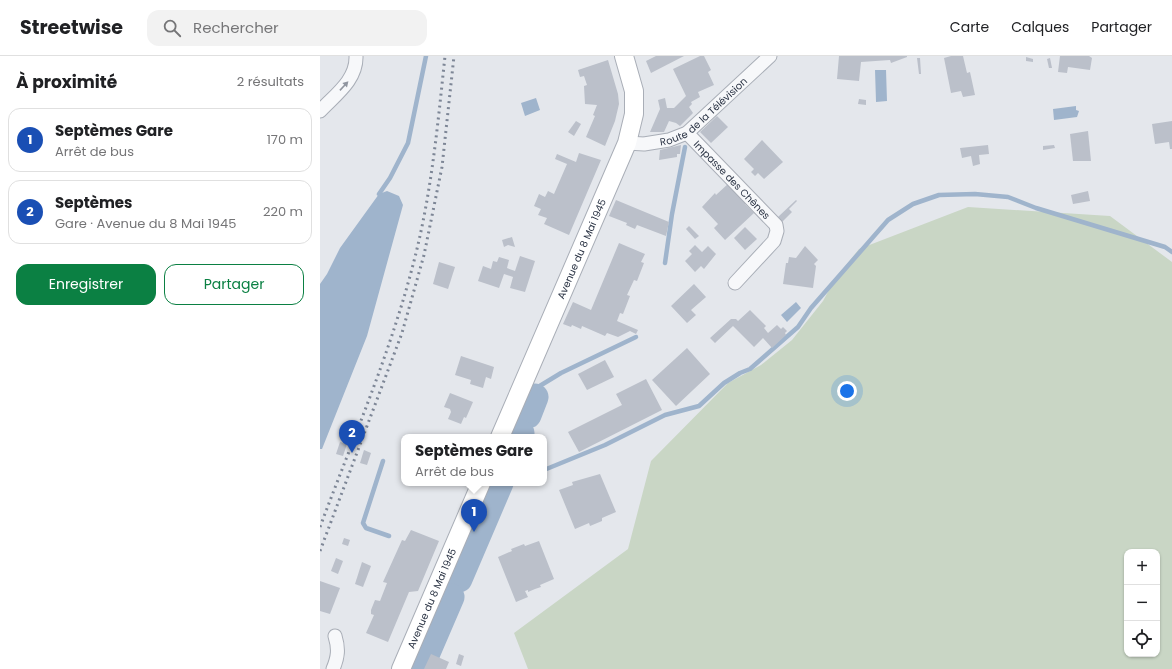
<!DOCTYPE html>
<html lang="fr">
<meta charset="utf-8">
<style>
:root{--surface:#fff;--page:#f2f2f2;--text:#202124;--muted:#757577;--line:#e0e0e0;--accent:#0b8043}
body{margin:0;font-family:Poppins,sans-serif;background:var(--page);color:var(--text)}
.controls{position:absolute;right:12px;bottom:12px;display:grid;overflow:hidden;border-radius:8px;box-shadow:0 1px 3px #0004}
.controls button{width:36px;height:36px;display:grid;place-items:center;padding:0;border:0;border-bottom:1px solid var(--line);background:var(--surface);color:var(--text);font:20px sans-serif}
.you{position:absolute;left:527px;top:335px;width:14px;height:14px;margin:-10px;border:3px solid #fff;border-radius:50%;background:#1a73e8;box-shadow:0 0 0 6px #1a73e833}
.badge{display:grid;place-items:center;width:26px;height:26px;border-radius:50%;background:var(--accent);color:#fff;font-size:13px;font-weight:700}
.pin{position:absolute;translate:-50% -33px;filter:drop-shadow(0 1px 2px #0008)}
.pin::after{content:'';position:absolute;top:21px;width:14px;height:12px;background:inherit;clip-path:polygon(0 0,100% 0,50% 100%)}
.popup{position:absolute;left:81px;top:378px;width:146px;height:52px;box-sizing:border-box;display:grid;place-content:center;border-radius:8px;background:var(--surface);filter:drop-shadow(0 1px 3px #0005);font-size:13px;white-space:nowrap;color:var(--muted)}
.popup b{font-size:15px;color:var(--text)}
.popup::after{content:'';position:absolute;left:50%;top:100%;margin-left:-8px;border:8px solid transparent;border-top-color:var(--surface)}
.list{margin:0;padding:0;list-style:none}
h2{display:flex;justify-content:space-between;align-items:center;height:52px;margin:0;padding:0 16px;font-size:17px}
h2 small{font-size:13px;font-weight:400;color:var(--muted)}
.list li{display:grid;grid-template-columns:26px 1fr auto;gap:12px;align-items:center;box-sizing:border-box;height:64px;margin:0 8px 8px;padding:0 8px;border:1px solid var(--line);border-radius:12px}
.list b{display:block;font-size:15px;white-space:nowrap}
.list p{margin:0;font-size:13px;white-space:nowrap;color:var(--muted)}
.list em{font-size:13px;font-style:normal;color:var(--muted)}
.actions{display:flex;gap:8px;padding:12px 16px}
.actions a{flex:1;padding:9px 0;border:1px solid var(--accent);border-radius:12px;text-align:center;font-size:14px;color:var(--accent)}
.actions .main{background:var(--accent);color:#fff}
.icon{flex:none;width:22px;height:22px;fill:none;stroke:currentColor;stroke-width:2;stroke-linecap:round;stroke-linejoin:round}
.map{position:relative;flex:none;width:852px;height:613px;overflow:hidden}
header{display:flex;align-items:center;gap:24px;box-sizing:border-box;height:56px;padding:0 20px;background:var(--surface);border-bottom:1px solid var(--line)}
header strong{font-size:19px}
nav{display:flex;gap:22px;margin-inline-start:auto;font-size:14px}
.search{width:280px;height:36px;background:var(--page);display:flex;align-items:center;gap:10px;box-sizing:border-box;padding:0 14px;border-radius:12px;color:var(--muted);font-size:15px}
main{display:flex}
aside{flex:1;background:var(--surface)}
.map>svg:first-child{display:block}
.green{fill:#c9d6c5;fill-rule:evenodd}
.water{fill:#9fb4cc}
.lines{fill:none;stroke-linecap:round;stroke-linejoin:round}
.stream{stroke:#9fb4cc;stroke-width:4.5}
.river{stroke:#9fb4cc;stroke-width:27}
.building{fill:#bbc0ca}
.street-casing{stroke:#a9aeb7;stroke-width:15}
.secondary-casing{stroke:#a9aeb7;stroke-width:20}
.street{stroke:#f7f8fa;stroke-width:13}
.secondary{stroke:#fff;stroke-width:18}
.rail{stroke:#7d8696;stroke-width:3;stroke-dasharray:2 4;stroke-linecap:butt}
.oneway{fill:#9196a0}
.labels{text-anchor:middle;stroke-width:3.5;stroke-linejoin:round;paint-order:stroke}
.street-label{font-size:10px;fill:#2b3445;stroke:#f4f6f9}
</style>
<header>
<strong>Streetwise</strong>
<div class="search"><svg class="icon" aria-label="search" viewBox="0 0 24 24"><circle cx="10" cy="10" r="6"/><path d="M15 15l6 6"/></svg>Rechercher</div>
<nav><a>Carte</a><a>Calques</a><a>Partager</a></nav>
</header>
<main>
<aside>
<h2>À proximité<small>2 résultats</small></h2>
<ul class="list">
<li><span class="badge" style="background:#1a4fb4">1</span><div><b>Septèmes Gare</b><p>Arrêt de bus</p></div><em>170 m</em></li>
<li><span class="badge" style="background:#1a4fb4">2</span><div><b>Septèmes</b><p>Gare · Avenue du 8 Mai 1945</p></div><em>220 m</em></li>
</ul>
<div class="actions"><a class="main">Enregistrer</a><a>Partager</a></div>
</aside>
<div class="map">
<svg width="852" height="613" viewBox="0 0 852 613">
<rect width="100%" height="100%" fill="#e4e7ec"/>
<path class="green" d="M648 151 790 160 852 206V613H208L194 577 308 493 331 405 408 327 441 309 472 284 503 245 515 223 539 193ZM807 496H837V598H807Z"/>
<g class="water">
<polygon points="555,14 566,14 567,45 556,46"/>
<polygon points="216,42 220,54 205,60 201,47"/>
<polygon points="756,50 756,54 759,55 757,61 734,64 733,53"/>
<polygon points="67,135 79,140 83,149 47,280 2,393 0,393 0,228 7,218 20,192 59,138"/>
<polygon points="476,246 481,252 467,266 461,259"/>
</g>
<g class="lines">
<g class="stream">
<polyline points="59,138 70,122 88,87 106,0"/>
<polyline points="345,207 352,158 365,91"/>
<polyline points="218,331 241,317 316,281"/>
<polyline points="63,405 43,467 46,472 69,480"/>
<polyline points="224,414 285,389 345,359 379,350 404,327 420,317 430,313 478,271 491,252 568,164 593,148 619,139 655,138 688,141 716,152 845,191 852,196"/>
<polyline points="179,430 186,427"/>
</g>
<g class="river">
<polyline points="208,359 215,341"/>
<polyline points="200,381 201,377"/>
<polyline points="139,523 180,427"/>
<polyline points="100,613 131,541"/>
</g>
</g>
<g class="building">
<polygon points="336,0 364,0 331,17 326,5"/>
<polygon points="380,0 384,0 391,14 388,16 394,29 378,36 380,41 371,46 372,48 369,51 373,57 360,70 356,67 349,65 344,76 330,76 340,53 338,44 345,42 347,52 354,52 366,40 353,13"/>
<polygon points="519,0 587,0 587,1 571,7 570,4 541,6 539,25 517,23"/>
<polygon points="631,0 643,0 647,17 650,16 655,39 643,41 641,35 631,37 624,2"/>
<polygon points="740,0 769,0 772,2 770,14 748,11 747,17 738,16"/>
<polygon points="706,1 713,3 713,6 706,5"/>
<polygon points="597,2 600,2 601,18 599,18"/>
<polygon points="730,2 732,12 729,12 727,3"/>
<polygon points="288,4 298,38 299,48 295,65 285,90 266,81 275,60 273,59 277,49 265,48 264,30 267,29 264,20 260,21 258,14"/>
<polygon points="539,43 546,44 546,49 538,48"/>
<polygon points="397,60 408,71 391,87 380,76"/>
<polygon points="256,65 261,68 254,80 248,76"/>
<polygon points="852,65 852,93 850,93 849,86 835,88 832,68"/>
<polygon points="768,75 771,105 753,105 750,78"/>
<polygon points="442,84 463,106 444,123 438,117 435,120 431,116 434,113 424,103"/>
<polygon points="361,89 360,98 357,98 357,101 339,104 340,94"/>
<polygon points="668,89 669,98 659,99 660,108 653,110 651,100 642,102 640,92"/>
<polygon points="734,89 735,92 723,94 723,90"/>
<polygon points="259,97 281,104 249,179 224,168 227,162 218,159 221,153 214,150 219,138 225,141 228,135 234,138 247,108 235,103 237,98 256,106"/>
<polygon points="409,127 427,146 425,148 434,157 405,184 394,172 398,168 382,151 395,137 396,139"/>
<polygon points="768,135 770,145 753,148 751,139"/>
<polygon points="296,144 349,166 346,180 317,169 315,173 306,169 307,167 289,160"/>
<polygon points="476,144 477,145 469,153 472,156 462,166 458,161"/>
<polygon points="369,170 379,180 375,183 366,173"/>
<polygon points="425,171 437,183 425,194 414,182"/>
<polygon points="192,181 195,191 188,189 184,191 182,184"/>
<polygon points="299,187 325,198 321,206 324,207 317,225 314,224 307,239 310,240 303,258 300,257 297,265 318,274 316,278 310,275 298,281 287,277 285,280 262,270 261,273 252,269 251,271 243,268 253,246 271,254"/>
<polygon points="375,189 382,196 388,190 396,198 384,213 381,210 375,216 365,205 372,198 369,195"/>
<polygon points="485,190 498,204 494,208 496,210 493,232 463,228 466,207 468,207 469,201 476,202"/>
<polygon points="200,200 215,205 205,236 190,232 193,221 184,218 179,232 158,225 163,210 171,213 173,205 177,206 179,201 189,204 187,212 195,215"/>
<polygon points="119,206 135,211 128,233 113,228"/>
<polygon points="374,228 386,241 371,254 376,259 367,267 351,250"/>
<polygon points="430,254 446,270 444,272 448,277 457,269 461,273 463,271 467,275 465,277 466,279 452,292 443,282 434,291 413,270 395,287 390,282 411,263 416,263 418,265"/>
<polygon points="367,292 390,318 356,350 332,324"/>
<polygon points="141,300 174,311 171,323 166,321 163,332 150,328 151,324 135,319"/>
<polygon points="285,304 294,321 267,334 258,318"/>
<polygon points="326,323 342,354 259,396 248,376 302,349 296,338"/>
<polygon points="130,337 153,346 146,362 144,361 141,368 128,363 131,356 130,353 124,351"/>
<polygon points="20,386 27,388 23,400 16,398"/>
<polygon points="44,394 51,397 47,409 40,407"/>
<polygon points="280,418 296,456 282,462 282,465 270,470 269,467 255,473 239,434 253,429 252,426"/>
<polygon points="91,474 119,485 98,535 89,536 68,586 46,577 54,559 51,558 51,554 55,544 60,545 67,527 63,526 82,484 85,485"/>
<polygon points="24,482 30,484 28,490 22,488"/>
<polygon points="219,485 234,523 220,529 221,531 215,533 208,536 208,534 205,535 208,541 196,546 178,501 192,495 191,493 204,488 205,490"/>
<polygon points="16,502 23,505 18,518 11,515"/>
<polygon points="42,506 51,510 43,531 35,528"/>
<polygon points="0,525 20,532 10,558 0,555"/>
<polygon points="111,598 129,606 126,613 104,613"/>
<polygon points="139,598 144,600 141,610 136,608"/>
</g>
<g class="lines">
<g class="street-casing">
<g id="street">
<path d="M0 55C15 39 37 24 36 0"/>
<path id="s1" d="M367 77 456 169 457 175 454 185 415 227"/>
<path id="s2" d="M307 87 324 88 349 84 367 77 450 0"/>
<path d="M13 613C18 601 19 593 15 580"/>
</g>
</g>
<g class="secondary-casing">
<g id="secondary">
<path id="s3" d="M180 381 307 87 314 58V35L304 0"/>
<path id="s4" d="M81 613 161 427"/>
</g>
</g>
<use href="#street" class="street"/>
<use href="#secondary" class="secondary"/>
<g class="rail">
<path d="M0 471C34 380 73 291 96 197 112 132 118 66 125 0"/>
<polyline points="0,495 82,277 104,199 122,111 134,0"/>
</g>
</g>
<defs><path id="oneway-solid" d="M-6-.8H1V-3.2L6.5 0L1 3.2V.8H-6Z"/></defs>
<use class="oneway" href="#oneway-solid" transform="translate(24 30) rotate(-47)"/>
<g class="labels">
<g class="street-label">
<text dy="4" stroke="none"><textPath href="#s2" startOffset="87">Route de la Télévision</textPath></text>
<text dy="4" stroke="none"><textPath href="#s1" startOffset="65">Impasse des Chênes</textPath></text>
<text dy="4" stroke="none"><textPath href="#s3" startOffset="205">Avenue du 8 Mai 1945</textPath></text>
<text dy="4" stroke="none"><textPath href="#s4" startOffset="77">Avenue du 8 Mai 1945</textPath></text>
</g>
</g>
</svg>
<div class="controls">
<button>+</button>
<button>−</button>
<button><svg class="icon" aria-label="locate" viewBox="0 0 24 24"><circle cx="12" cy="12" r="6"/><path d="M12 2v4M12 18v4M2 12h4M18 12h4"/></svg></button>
</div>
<div class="you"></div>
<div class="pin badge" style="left:154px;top:476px;background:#1a4fb4">1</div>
<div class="popup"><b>Septèmes Gare</b>Arrêt de bus</div>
<div class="pin badge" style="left:32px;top:397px;background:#1a4fb4">2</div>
</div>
</main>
